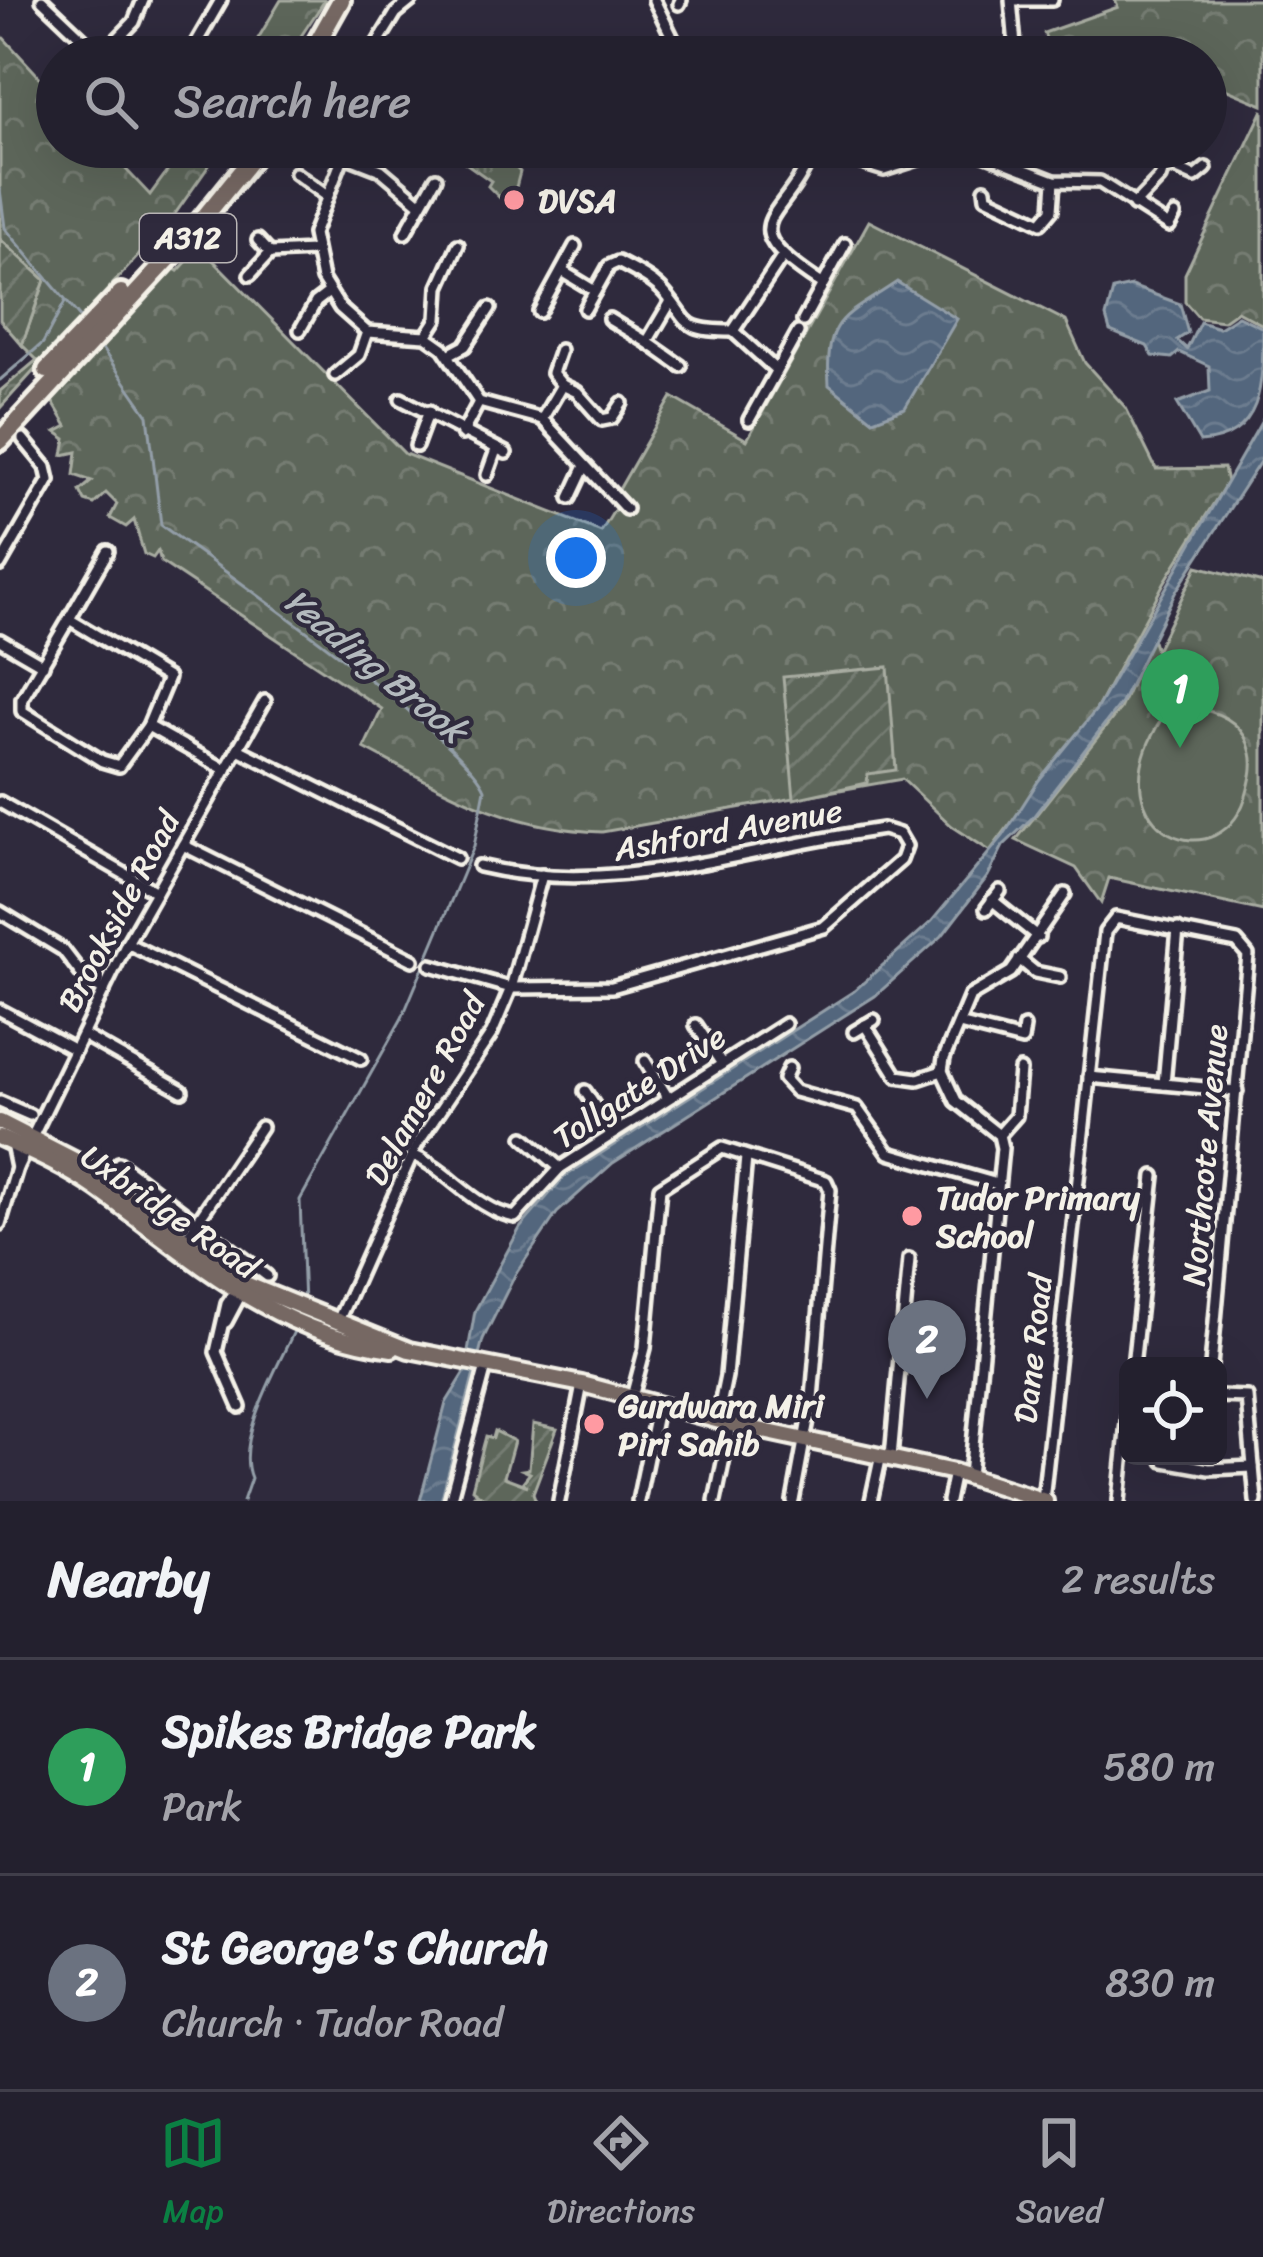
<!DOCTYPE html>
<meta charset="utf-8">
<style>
:root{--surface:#23202e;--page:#2b2836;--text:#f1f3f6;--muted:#a3a3aa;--line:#403e4a;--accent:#0b8043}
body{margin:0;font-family:Sriracha,sans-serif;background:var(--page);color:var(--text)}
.controls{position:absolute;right:36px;bottom:36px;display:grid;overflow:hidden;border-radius:18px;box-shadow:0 12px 48px #0002}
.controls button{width:108px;height:108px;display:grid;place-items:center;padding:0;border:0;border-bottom:3px solid var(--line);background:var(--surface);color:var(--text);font:60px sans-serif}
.you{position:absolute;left:576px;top:558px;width:42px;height:42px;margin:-30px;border:9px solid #fff;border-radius:50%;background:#1a73e8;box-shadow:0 0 0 18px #1a73e833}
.badge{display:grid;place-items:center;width:78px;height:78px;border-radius:50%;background:var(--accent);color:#fff;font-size:39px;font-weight:700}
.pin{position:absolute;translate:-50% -99px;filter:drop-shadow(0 3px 6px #0008)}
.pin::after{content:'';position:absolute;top:63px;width:42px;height:36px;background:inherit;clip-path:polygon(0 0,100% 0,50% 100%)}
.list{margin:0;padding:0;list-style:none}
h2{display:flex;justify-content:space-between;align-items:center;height:156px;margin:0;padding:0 48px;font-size:51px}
h2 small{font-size:39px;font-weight:400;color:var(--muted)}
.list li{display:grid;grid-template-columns:78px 1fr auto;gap:36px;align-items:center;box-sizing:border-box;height:216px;padding:0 48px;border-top:3px solid var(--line)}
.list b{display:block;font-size:45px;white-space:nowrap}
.list p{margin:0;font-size:39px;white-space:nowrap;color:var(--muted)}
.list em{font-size:39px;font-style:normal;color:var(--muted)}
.icon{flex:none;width:66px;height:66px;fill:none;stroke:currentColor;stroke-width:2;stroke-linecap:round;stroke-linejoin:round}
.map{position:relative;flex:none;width:1263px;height:1501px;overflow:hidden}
.search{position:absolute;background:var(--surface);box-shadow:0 12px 48px #0002;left:36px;right:36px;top:36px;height:132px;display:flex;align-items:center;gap:30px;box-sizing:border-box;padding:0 42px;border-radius:66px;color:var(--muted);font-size:45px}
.sheet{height:588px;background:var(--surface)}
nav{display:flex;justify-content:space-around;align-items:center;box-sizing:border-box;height:168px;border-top:3px solid var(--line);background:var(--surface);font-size:33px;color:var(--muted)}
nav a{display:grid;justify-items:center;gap:6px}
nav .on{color:var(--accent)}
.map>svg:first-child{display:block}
.grass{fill:url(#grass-tufts);stroke:#a8aca1;stroke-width:3}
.forest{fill:url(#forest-crowns);stroke:#a8aca1;stroke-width:3}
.garden{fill:url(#garden-furrows);stroke:#a8aca1;stroke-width:3}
.pitch{fill:#5d665a;stroke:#a8aca1;stroke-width:3}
.water{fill:url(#water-waves);stroke:#939ea8;stroke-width:3}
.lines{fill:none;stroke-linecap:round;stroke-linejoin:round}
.stream{stroke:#939ea8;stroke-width:3}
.street-casing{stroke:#f4f1e8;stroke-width:18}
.primary-casing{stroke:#f4f1e8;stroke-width:22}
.highway-casing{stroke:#f4f1e8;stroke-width:26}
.street{stroke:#2f2a3d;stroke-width:9}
.primary{stroke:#766864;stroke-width:14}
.highway{stroke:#766864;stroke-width:16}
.poi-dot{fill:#ff9aa2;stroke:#2f2a3d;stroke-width:4.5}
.labels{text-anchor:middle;stroke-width:9;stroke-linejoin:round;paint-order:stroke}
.shield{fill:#2f2a3d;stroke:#b9b5b5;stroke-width:3}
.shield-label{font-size:30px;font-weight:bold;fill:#f4f1e8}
.poi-label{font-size:33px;font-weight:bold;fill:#f4f1e8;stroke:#2f2a3d;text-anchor:start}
.street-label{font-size:33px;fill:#f4f1e8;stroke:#2f2a3d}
.water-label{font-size:36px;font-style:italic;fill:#b3b9bd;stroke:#2f2a3d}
</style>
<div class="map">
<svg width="1263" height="1501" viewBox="0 0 1263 1501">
<defs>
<pattern id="grass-tufts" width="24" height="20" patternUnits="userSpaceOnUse" patternTransform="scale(3)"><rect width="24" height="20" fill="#5d665a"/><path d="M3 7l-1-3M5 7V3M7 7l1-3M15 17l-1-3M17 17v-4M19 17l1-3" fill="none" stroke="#757c72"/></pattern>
<pattern id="forest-crowns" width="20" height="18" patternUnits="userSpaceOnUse" patternTransform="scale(3)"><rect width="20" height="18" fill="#5d665a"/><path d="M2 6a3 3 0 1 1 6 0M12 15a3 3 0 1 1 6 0" fill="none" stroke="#757c72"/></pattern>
<pattern id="garden-furrows" width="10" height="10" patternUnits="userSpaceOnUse" patternTransform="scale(3)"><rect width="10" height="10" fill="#5d665a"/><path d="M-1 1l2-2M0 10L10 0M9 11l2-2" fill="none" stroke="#757c72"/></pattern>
<pattern id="water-waves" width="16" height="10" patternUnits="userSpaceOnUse" patternTransform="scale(3)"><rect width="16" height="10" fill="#52667d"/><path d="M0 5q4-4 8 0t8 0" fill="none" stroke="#6c7c8f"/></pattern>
</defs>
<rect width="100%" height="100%" fill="#2f2a3d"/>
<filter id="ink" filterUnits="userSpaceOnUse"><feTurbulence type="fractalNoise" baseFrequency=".00833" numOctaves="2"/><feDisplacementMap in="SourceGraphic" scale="24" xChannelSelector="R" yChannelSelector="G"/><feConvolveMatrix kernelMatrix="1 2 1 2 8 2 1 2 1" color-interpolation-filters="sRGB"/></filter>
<g filter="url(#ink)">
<polygon class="grass" points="443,147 496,147 520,172 513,199 503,201 488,186 491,181"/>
<g class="forest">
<polygon points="281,0 325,0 287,57 247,57"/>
<polygon points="1115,0 1263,0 1263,105 1206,81 1206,57 1053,57 1044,33 1118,7"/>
<polygon points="0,34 57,96 57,147 105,147 150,195 185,147 222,147 170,221 0,408 0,391 37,360 22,345 45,280 0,239"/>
<polygon points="1263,110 1263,325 1237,311 1223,321 1199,318 1185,302 1185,274"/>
<path d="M869 221 1066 321 1085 363 1126 408 1156 469 1224 468 1227 482 1164 583 1096 710 990 851 952 826 902 779 602 832C504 828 448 792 364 748L382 709 161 562 158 551 153 558 144 554 134 520 126 527 110 518 117 504 106 493 94 504 85 501 80 491 92 481 74 475 77 452 63 455 66 439 56 432 67 426 46 391 169 266 178 271 200 247 405 454 601 532 615 509 624 512 617 493 672 397 747 440Z"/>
<polygon points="1197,566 1263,583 1263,911 1109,878 1101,903 1076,868 1016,840 1120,709 1152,638 1156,651"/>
</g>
<g class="garden">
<polygon points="0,239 45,280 22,345 0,320"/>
<polygon points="888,667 896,770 868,774 867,783 794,799 783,677"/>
<polygon points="533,1424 557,1429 533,1493 536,1501 470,1501 474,1495 481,1496 472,1489 486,1436 493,1438 495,1431 514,1441 504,1477 528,1486 522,1483 530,1473 523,1470 529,1469"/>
</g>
<path class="pitch" d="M1198 709C1224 713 1245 726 1251 753 1254 765 1251 777 1248 789 1224 888 1090 831 1161 720Z"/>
<g class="water">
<path d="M897 282 957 319 905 408 873 420 829 385C825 316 844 318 897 282Z"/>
<path d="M1131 286 1180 304 1188 333 1177 340 1187 349 1200 322 1219 328 1238 316 1263 328C1263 384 1263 438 1200 442L1177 403 1210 391 1209 366 1179 352 1172 358 1153 356 1147 346 1110 331 1106 317 1113 290Z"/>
<polygon points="1263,419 1263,457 1175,593 1121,703 1033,817 1003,846 988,876 942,936 875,996 613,1163 557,1213 515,1275 483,1339 441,1501 420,1501 446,1403 464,1374 475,1311 520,1228 564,1177 854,991 932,921 1003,836 1039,780 1096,710"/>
</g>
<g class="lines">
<g class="stream">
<polyline points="0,189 5,228 82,320"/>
<path d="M98 343 148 415 161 525C218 567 465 739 485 789L474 846 402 1018 300 1200 304 1305"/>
<polyline points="0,380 43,343 65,302"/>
<path d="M243 1501 251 1478C234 1439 280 1363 297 1325"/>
</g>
<g class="street-casing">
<g id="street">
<polyline points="42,0 102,57"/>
<polyline points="654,0 682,57"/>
<polyline points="1011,0 1016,57"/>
<polyline points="1016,0 1052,0"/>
<polyline points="679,4 681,0"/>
<polyline points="101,56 134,22 143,0"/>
<polyline points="188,57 221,0"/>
<polyline points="369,57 396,13 412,0"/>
<polyline points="1206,114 1211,116"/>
<polyline points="347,147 313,234 322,279 340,308 367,332 426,336 443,348 479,402 542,419 626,509"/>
<polyline points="810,147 884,170 944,151 974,150 1054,181 1100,182 1169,226 1175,215"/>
<path d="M813 148C789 223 722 219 822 284"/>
<polyline points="345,156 381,170 420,203"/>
<polyline points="1166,164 1195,177 1206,168"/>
<polyline points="295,173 324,194"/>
<polyline points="985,189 986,197 1041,223 1052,210 1054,181"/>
<polyline points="1134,205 1160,178 1170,147"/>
<polyline points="405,233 436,178"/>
<polyline points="258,240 270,253 313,251"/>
<polyline points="562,271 595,291"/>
<polyline points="250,275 270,253"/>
<path d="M585 309 609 266 618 262C633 270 649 277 661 289 692 321 677 331 733 331L781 259"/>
<polyline points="539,312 575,246"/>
<polyline points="609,319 647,342 670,303"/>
<polyline points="803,321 845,244"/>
<polyline points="300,330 316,302 329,292"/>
<polyline points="733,331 776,370"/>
<polyline points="426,336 437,319 439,287 458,245"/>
<polyline points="647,342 681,366"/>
<polyline points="560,350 552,373 562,385"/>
<polyline points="450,354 465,346 490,308"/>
<polyline points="335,375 359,355 367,332"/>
<polyline points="562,385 577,392 602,420 612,418 622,403"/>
<polyline points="401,399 506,453"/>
<polyline points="542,419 562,385"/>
<polyline points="749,420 798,332"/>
<polyline points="462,434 479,402"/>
<polyline points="416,446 429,411"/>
<polyline points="487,475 496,450"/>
<polyline points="570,498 585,466"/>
<polyline points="0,565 49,480 46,467 23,439"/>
<polygon points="69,619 168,678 148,726 119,766 102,761 22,711 22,699"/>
<polyline points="69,619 108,551"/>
<polyline points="0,640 43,665"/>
<polyline points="148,726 226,770"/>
<polyline points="238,749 457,858"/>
<polyline points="0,802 156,892"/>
<polyline points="183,845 413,960"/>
<polyline points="992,900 1038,937"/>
<polyline points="986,909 1000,891"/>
<polyline points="0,912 63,950 86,980 104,991"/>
<polyline points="127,943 361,1059"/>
<polyline points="1019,959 1035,972 1060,977"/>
<path d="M431 965 511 988 612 987 824 927 901 860 906 846 899 834 883 829C750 847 614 899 479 866"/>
<polyline points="0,1010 75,1050"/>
<polyline points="959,1024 1022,1040 1024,1027"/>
<polyline points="696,1025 722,1064"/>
<polyline points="865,1025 897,1076 918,1079 942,1071"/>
<polyline points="854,1032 874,1020"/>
<polyline points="83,1035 182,1091"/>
<polyline points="645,1061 668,1098"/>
<polyline points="789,1068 784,1079 795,1091 857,1108 889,1153 997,1184"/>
<polyline points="1089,1077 1237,1091"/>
<polyline points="1164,1084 1178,929"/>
<polyline points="585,1091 612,1133"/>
<polyline points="0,1102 30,1115"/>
<polyline points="999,1135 1016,1116 1020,1070"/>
<polyline points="524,1137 560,1168"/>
<path d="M412 1155C450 1170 473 1209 515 1217L560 1168 785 1024"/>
<polyline points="119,1163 267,1276"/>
<polyline points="17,1168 127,943 265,701"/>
<polyline points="0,1224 17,1168 12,1144"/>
<polyline points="184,1241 261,1127"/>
<polyline points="239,1286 227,1304 216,1352 240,1407"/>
<polyline points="226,1322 243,1290"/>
<polyline points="337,1323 416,1146 492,1033 511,988 542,875"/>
<polyline points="1133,1366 1154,1176"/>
<polyline points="1218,1396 1247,1397 1256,1501"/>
<polyline points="632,1397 645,1348 660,1188 722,1148 826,1181 830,1190 812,1398 793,1501"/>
<polyline points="717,1420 726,1376 746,1157"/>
<polyline points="891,1457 909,1259"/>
<polyline points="1164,1461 1209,1469 1253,1467"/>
<polyline points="970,1476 1002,1148 999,1135 956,1101 942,1071 944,1058 970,996 1011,972 1065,894"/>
<polyline points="1043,1500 1105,932 1116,918 1237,942 1248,955 1211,1366"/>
<polyline points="450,1501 486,1366"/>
<polyline points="559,1501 582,1384"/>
<polyline points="638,1501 658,1404"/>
<polyline points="715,1501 731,1424"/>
<polyline points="871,1501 881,1455"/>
<polyline points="948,1501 954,1472"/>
<polyline points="1119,1501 1128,1412"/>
</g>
</g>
<g class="primary-casing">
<g id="primary">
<polyline points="0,1122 86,1166 243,1283 409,1350 582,1384 731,1424 954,1472 1045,1501"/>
<path d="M0 1138C33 1153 67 1168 97 1189 191 1256 273 1334 392 1349"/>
</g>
</g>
<g class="highway-casing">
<g id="highway">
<polyline points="309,57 341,0"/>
<polyline points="47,370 121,293"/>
<polyline points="0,441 184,242 261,147"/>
</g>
</g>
<use href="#street" class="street"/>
<use href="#primary" class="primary"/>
<use href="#highway" class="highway"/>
</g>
</g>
<g class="poi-dot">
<circle cx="514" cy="200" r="12"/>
<circle cx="912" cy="1216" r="12"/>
<circle cx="594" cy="1424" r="12"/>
</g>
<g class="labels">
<rect class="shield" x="140" y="214" width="96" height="48" rx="9"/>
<g class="shield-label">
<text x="188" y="248">A312</text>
</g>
<g class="poi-label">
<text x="538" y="212">DVSA</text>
<text x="936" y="1209">Tudor Primary<tspan x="936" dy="38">School</tspan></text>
<text x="618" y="1417">Gurdwara Miri<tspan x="618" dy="38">Piri Sahib</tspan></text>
</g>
<g class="street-label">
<text transform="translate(728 829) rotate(-10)" y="12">Ashford Avenue</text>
<text transform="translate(118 911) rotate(-62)" y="12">Brookside Road</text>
<text transform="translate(639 1086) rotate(-33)" y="12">Tollgate Drive</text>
<text transform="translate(424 1089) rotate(-61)" y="12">Delamere Road</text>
<text transform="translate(1204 1155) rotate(-85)" y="12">Northcote Avenue</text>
<text transform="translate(170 1211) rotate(35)" y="12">Uxbridge Road</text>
<text transform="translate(1032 1349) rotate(-84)" y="12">Dane Road</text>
</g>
<g class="water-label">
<text transform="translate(376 665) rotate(39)" y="13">Yeading Brook</text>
</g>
</g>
</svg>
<div class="controls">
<button><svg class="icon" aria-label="locate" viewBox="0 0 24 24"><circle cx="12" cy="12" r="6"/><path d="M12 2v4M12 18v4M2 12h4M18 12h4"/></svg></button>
</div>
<div class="you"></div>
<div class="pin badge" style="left:1180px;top:748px;background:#2e9e5b">1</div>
<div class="pin badge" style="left:927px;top:1399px;background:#6b7280">2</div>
<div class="search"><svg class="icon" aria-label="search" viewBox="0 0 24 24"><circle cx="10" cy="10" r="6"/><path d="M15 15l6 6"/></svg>Search here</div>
</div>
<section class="sheet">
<h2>Nearby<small>2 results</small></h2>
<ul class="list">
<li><span class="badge" style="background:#2e9e5b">1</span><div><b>Spikes Bridge Park</b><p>Park</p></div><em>580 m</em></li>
<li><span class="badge" style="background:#6b7280">2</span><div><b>St George's Church</b><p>Church · Tudor Road</p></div><em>830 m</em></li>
</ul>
</section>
<nav>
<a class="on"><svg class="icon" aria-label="map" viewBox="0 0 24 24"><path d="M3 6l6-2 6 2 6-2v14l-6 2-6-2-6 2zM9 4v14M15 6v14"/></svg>Map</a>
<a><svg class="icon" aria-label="directions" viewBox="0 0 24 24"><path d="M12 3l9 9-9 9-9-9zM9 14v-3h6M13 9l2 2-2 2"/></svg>Directions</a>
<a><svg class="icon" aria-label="saved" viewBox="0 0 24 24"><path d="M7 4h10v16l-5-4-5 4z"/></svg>Saved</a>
</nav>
